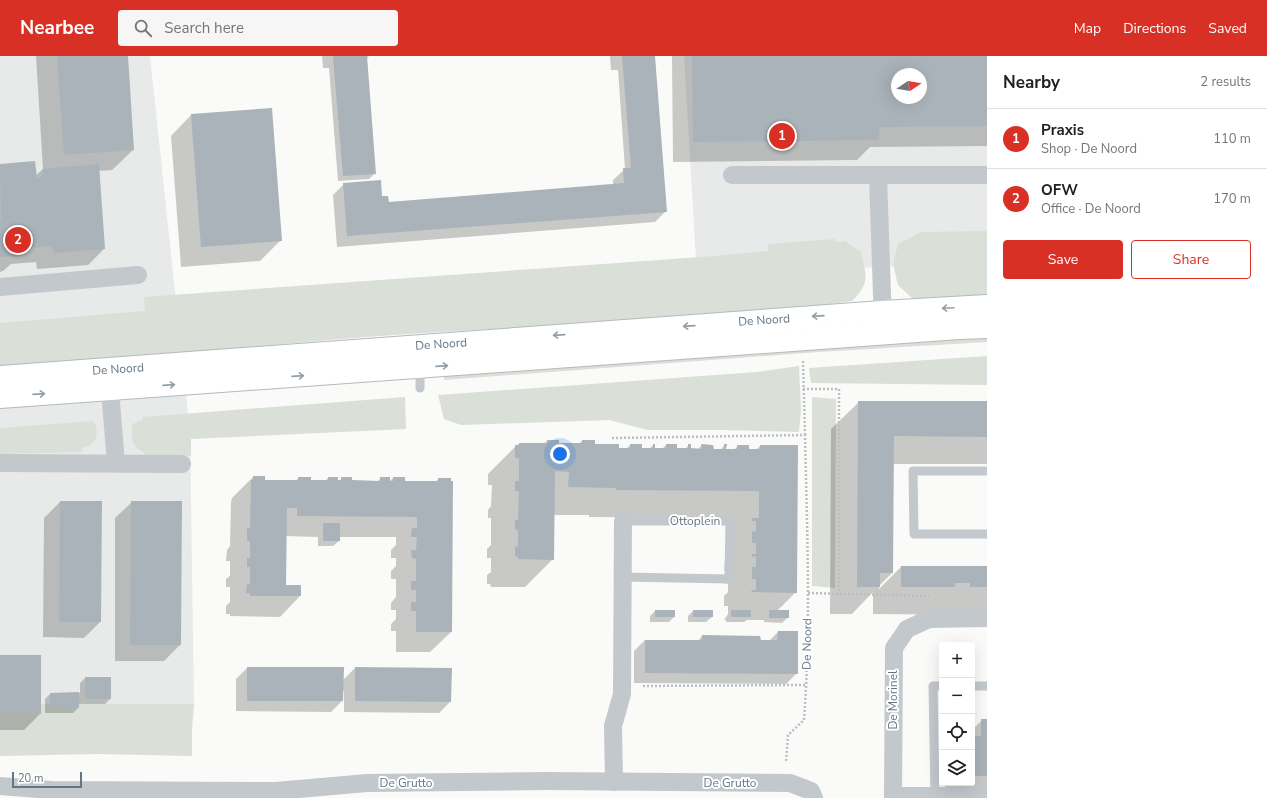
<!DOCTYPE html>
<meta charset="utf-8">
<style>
:root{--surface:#fff;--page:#f6f6f6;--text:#202124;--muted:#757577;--line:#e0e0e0;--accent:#d93025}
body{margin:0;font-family:"Nunito Sans",sans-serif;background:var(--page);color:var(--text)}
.controls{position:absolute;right:12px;bottom:12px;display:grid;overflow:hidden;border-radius:4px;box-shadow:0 4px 16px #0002}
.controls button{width:36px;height:36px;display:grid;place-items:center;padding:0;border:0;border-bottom:1px solid var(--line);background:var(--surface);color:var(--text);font:20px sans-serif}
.compass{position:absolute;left:891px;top:12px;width:36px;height:36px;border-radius:50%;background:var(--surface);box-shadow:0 4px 16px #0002;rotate:78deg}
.scale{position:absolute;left:12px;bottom:10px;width:70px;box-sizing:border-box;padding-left:4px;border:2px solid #657683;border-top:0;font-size:11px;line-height:14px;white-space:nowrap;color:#657683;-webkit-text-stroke:3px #fff;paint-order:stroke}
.you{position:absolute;left:560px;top:398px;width:14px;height:14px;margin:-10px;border:3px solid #fff;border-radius:50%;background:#1a73e8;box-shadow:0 0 0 6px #1a73e833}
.badge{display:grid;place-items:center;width:26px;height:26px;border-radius:50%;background:var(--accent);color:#fff;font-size:13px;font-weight:700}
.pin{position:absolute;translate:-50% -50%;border:2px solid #fff;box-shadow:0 1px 4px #0006}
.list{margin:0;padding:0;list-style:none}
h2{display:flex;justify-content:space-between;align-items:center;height:52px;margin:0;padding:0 16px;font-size:17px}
h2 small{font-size:13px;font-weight:400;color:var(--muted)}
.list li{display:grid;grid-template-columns:26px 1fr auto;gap:12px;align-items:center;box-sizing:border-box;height:60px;padding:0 16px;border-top:1px solid var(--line)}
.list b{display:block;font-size:15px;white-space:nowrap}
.list p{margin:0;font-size:13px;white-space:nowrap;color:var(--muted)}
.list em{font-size:13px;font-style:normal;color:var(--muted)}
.actions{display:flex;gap:8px;padding:12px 16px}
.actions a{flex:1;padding:9px 0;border:1px solid var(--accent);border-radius:4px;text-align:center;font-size:14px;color:var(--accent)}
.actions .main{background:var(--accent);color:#fff}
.icon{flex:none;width:22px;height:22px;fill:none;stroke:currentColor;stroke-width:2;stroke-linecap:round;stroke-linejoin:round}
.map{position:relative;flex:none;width:987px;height:742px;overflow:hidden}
header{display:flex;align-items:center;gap:24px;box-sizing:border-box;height:56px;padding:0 20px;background:var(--accent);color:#fff}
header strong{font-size:19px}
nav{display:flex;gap:22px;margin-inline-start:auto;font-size:14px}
.search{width:280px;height:36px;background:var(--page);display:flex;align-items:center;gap:10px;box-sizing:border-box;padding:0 14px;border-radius:4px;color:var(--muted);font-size:15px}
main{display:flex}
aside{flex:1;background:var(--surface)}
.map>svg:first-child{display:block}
.built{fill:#e8e9e9;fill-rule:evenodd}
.green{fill:#dadfd7}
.shadow{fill:#0003;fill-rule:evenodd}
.building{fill:#aab3b9;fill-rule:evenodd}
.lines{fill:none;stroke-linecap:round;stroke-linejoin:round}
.secondary-casing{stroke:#b3babf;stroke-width:24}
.path{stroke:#bbbfc2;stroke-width:2.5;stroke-dasharray:2 2;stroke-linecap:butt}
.service{stroke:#c3c8cc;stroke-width:9}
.minor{stroke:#c3c8cc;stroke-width:18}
.secondary{stroke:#fff;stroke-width:22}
.oneway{stroke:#939fa8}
.labels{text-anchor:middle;stroke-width:4;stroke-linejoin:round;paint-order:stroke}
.street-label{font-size:12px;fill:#657683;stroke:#fff}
</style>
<header>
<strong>Nearbee</strong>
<div class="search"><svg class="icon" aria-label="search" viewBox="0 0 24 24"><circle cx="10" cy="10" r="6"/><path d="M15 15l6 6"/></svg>Search here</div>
<nav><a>Map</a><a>Directions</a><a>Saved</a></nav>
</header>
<main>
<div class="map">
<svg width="987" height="742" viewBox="0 0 987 742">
<rect width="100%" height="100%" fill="#fafaf8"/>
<g class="built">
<polygon points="0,0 150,0 190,377 194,648 192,678 0,679"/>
<path d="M684 0H987V205L697 221ZM897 18H921V42H897Z"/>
</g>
<g class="green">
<polygon points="987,175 987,241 929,246 913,243 898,229 893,208 898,188 921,176"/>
<path d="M835 183 836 186 845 185 861 196C866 220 871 226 852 245 716 265 578 267 441 276 353 281 264 290 176 298 117 303 59 306 0 310V267L145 255 144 241 715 200 768 195V188Z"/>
<polygon points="987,280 987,286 819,296 444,324 444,321 464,314"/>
<polygon points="987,300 987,329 811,327 809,312"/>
<polygon points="799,310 801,354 799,376 721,374 648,374 609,364 461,369 444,363 438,339 757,316"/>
<path d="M405 341 406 373 191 383V400H144V396C132 393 130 379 133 368L139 365 143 364V361Z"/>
<polygon points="812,341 836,343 835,532 812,530"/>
<path d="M93 365C101 376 96 390 82 392V396L0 398V372Z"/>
<polygon points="0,648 194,648 192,667 192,700 97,698 0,700"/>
</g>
<g class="shadow">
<polygon points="36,0 127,0 133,94 112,114 98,115 104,193 88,209 37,213 36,206 11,208 3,215 0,216 0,109 34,106 35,120 43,113"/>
<polygon points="322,0 369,0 366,3 375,117 369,123 338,125 329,12 323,12"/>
<polygon points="610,0 654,0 666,155 655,166 337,191 333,139 344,128 381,141 388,147 613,130 613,124 625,113 618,14 611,14"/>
<path d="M672 0H987V90L870 91 857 104 673 106ZM897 18H921V42H897Z"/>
<polygon points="191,59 281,184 260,205 181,211 171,80"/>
<polygon points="859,346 987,346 987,408 893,408 892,517 879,530 879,533 901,511 987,511 987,559 873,558 873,536 852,558 830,558 831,373"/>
<polygon points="547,385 558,388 579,388 582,385 594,389 618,393 626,393 630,389 641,393 649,393 653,389 654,393 662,393 666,389 677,393 685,393 689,389 690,393 698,393 702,389 713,394 720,394 725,389 725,394 734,394 738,390 748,394 756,394 760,390 796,536 777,555 788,561 782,567 764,566 764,564 747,564 744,566 726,566 726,564 724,564 728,558 728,550 724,550 724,540 728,536 728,528 724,527 729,515 724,515 725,504 729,500 729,492 725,491 732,484 732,462 589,461 589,459 553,459 553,503 525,531 491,531 490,528 487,528 487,519 491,516 491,502 487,502 487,493 491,489 491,462 488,462 488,454 491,450 492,429 488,429 488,418 516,390 519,388 543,388"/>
<polygon points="253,421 264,425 295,425 299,422 310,425 325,425 328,422 337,427 342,422 351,425 377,426 381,422 389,426 393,422 404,426 435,426 439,423 451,576 430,596 396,596 396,575 391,575 391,568 396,563 396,554 391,554 391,547 396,541 396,523 391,523 391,515 396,510 396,502 391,502 391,494 396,489 396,481 339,481 339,485 333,490 318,490 318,481 285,480 285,530 300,530 300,540 280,561 230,560 230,558 226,558 226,550 230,546 230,531 226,531 226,523 230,520 230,505 226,505 227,494 230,490 231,446 232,442"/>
<polygon points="60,446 101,446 100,566 84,582 43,581 44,462"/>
<polygon points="132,446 180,589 164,605 115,605 115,462"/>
<polygon points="655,555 674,561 669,566 650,566 650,560"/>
<polygon points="693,555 712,561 706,566 688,566 688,560"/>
<polygon points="778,576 797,617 786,628 634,627 634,595 645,584 698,585 702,580 769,585"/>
<polygon points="0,600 40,658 24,674 0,674"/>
<polygon points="247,612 342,625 355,612 450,646 439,657 344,656 344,635 342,634 342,645 331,656 236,655 236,623"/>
<polygon points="85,622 110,643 105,648 78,648 78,652 73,657 45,657 45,643 50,638 80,637 80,627"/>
<polygon points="982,664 987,664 987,742 945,742 945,727 972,727 972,674"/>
</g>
<g class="building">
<polygon points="57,0 128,0 134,94 64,99"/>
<polygon points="333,0 367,0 376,118 343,120"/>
<polygon points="622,0 655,0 667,156 347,180 343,127 381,124 382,140 388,140 389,146 624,127 623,112 631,112"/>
<path d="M692 0H987V70L879 71V84L693 86ZM897 18H921V42H897Z"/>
<polygon points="272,52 282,185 201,191 191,58"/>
<polygon points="35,105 37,122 42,121 42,113 99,108 105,193 53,197 52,190 20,193 20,200 0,201 0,164 1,164 0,108"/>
<polygon points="858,345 987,345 987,381 894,380 893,517 880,517 880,531 857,531"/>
<polygon points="547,384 559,384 559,387 582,387 582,384 595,384 595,388 619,388 619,392 630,392 630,388 642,388 642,392 653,392 653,388 655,388 655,392 666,392 666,388 677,388 677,392 688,392 688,388 691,388 691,392 702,393 701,388 713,389 714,393 724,393 724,388 727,388 726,393 737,393 737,389 749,389 749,393 760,393 760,389 798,389 797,537 751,536 752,534 756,534 756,523 752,523 752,511 756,511 756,500 752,501 752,498 756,498 756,487 752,487 752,475 756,476 756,465 752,465 752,462 759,462 759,435 616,434 616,432 568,431 569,416 555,415 554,504 518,503 518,501 515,500 515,491 518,490 518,474 515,474 515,464 518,464 519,435 515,435 515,425 519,425 519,402 515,402 515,389 519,389 519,387 547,387"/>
<polygon points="253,420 265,420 265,424 298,424 298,421 311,421 311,424 328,424 328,421 338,421 338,424 341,424 341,421 352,421 352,424 380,425 380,421 390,421 390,425 393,425 393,421 405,421 405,425 438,425 438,422 451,422 451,425 453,425 452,576 416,576 416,555 411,555 411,546 416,546 416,534 411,534 411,525 416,525 416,503 412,502 411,494 416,494 417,481 411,481 412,472 417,472 417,461 297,460 297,452 287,452 286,529 301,529 301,540 250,540 250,537 246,537 247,528 250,528 250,511 247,511 247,502 250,502 250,485 247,485 247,472 250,472 251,424 253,424"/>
<polygon points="60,445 102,445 101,566 59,566"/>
<polygon points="131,445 182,445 181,589 130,589"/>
<rect x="323" y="467" width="17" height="18"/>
<polygon points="901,510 987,510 987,531 970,531 970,527 955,527 955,531 901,531"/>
<rect x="655" y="554" width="20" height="7"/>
<rect x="693" y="554" width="20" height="7"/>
<rect x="731" y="554" width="20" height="7"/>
<rect x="769" y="554" width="20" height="8"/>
<polygon points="778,575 798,575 798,618 645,617 645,584 702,584 702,579 760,580 761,584 777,584"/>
<rect x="0" y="599" width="41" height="59"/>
<polygon points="247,611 344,611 343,645 247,645"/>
<polygon points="355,611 452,612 451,646 355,645"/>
<rect x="85" y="621" width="26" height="22"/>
<polygon points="79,636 79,652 50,652 50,637"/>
<polygon points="981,663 987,663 987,720 972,720 973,680 981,680"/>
</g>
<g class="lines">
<g class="secondary-casing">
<g id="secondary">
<polyline points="0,321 882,256 987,250"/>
<polyline points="0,341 959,272 987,271"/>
</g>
</g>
<g class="path">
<polyline points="803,305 805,379"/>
<polyline points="803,333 839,333 839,538"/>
<path d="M612 382 805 379C807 474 811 569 804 664L788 679 786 707"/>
<polyline points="808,537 929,540"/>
<polyline points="643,630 806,629"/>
</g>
<g class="service">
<polyline points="420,310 420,332"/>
<polyline points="987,415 913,415 914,478 987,478"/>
<polyline points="622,521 729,523 730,465 623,465"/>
<polyline points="972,630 987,630"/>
<polyline points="935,740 933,630 942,630"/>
</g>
<g class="minor">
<polyline points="732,119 987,119"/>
<polyline points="878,119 883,269"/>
<polyline points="0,231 138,219"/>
<polyline points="110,334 116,407"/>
<polyline points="0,407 182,408"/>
<polyline points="614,726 613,670 622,638 623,465"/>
<polyline points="0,730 51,734 276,735 367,727 546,725 790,727 811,735 814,742"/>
<polyline points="893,740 987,740"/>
<polyline points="893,742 894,592 907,573 929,563 987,562"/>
</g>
<use href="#secondary" class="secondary"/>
</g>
<defs><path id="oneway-shaft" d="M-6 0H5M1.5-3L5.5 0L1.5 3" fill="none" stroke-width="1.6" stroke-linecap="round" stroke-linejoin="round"/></defs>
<g class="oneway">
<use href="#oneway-shaft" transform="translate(948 252) rotate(177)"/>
<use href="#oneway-shaft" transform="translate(818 260) rotate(176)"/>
<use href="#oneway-shaft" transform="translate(689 270) rotate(176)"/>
<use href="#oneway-shaft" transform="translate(559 279) rotate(176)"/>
<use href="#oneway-shaft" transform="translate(442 310) rotate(-4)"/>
<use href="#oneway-shaft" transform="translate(298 320) rotate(-4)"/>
<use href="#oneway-shaft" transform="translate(169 329) rotate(-4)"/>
<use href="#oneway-shaft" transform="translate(39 338) rotate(-4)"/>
</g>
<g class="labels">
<g class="street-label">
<text transform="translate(764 264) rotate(-4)" y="4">De Noord</text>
<text transform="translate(441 288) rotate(-4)" y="4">De Noord</text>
<text transform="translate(118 313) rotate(-4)" y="4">De Noord</text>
<text x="695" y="469">Ottoplein</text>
<text transform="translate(807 588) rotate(-89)" y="4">De Noord</text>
<text transform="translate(893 644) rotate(-90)" y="4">De Morinel</text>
<text x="406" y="731">De Grutto</text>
<text x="730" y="731">De Grutto</text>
</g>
</g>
</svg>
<div class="controls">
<button>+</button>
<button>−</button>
<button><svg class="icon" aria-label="locate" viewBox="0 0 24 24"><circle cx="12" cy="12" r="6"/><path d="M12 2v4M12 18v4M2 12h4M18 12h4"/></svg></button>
<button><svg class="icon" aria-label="layers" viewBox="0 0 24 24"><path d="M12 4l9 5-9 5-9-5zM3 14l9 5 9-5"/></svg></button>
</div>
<svg class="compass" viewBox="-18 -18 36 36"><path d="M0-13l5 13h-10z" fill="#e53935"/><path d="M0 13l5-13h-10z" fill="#757577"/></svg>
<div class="scale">20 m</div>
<div class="you"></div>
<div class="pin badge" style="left:782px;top:80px">1</div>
<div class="pin badge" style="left:18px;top:184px">2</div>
</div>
<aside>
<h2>Nearby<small>2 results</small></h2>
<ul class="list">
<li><span class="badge">1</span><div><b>Praxis</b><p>Shop · De Noord</p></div><em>110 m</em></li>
<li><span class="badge">2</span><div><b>OFW</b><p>Office · De Noord</p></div><em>170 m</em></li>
</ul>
<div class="actions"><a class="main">Save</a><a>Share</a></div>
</aside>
</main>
